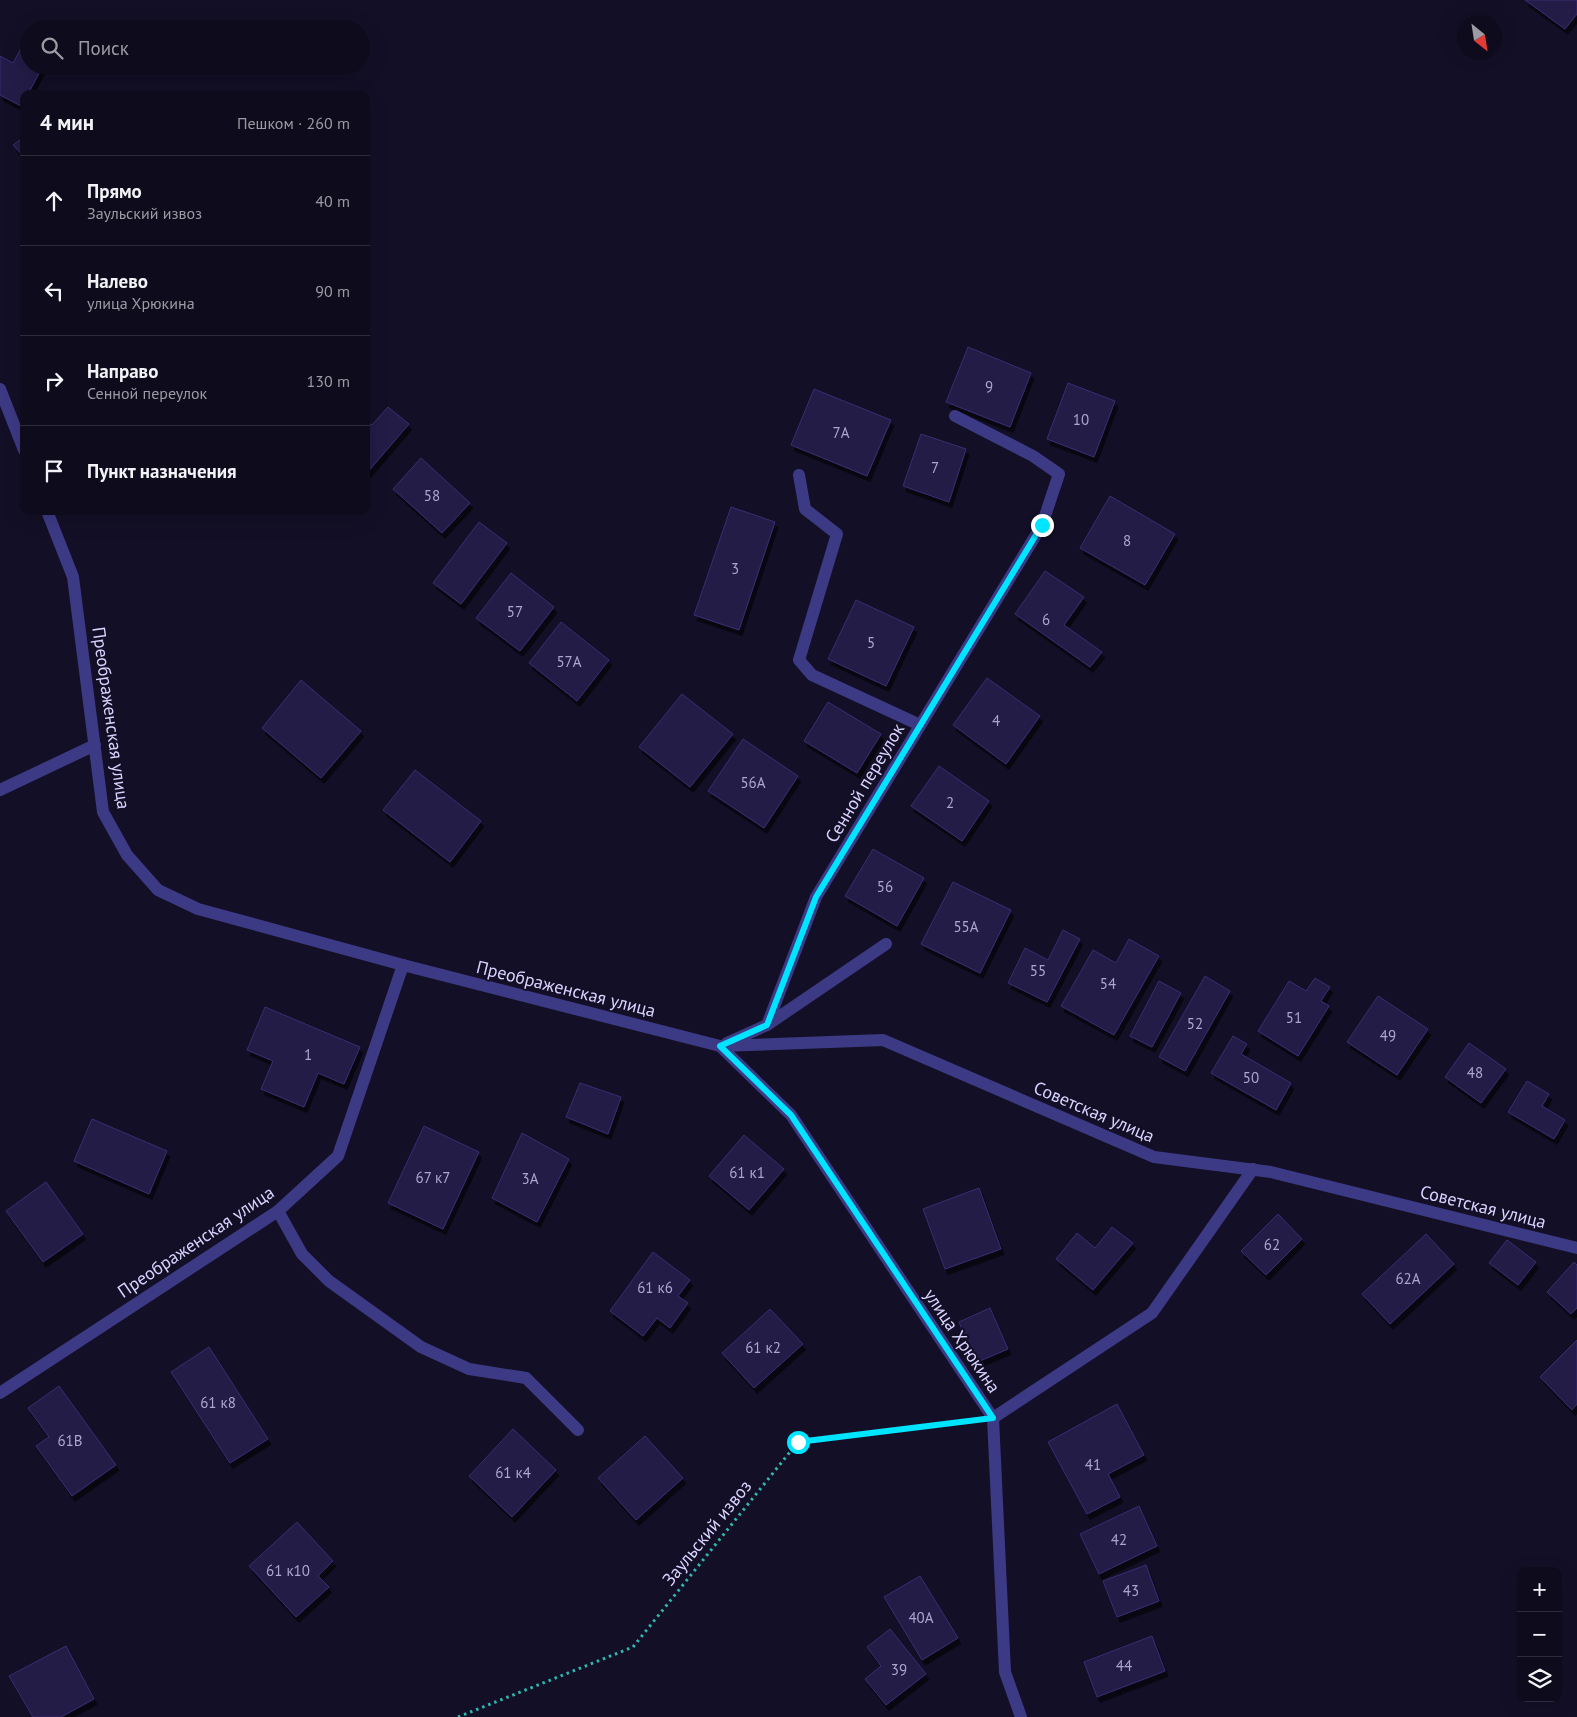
<!DOCTYPE html>
<html lang="ru">
<meta charset="utf-8">
<style>
:root{--surface:#0e0b1c;--page:#1c1929;--text:#f1f3f6;--muted:#9b9ba3;--line:#2e2b3b}
body{margin:0;font-family:"PT Sans",sans-serif;background:var(--page);color:var(--text)}
.controls{position:absolute;right:15px;bottom:15px;display:grid;overflow:hidden;border-radius:10px;box-shadow:0 5px 20px #0002}
.controls button{width:45px;height:45px;display:grid;place-items:center;padding:0;border:0;border-bottom:1px solid var(--line);background:var(--surface);color:var(--text);font:25px sans-serif}
.compass{position:absolute;left:1457px;top:15px;width:45px;height:45px;border-radius:50%;background:var(--surface);box-shadow:0 5px 20px #0002;rotate:150deg}
.stop{position:absolute;width:15px;height:15px;margin:-11px;border:4px solid #00e5ff;border-radius:50%;background:#fff}
.stop.end{background:#00e5ff;border-color:#fff;box-shadow:0 1px 5px #0008}
.list{margin:0;padding:0;list-style:none}
h2{display:flex;justify-content:space-between;align-items:center;height:65px;margin:0;padding:0 20px;font-size:21px}
h2 small{font-size:16px;font-weight:400;color:var(--muted)}
.list li{display:grid;grid-template-columns:32px 1fr auto;gap:15px;align-items:center;box-sizing:border-box;height:90px;padding:0 20px;border-top:1px solid var(--line)}
.list b{display:block;font-size:19px;white-space:nowrap}
.list p{margin:0;font-size:16px;white-space:nowrap;color:var(--muted)}
.list em{font-size:16px;font-style:normal;color:var(--muted)}
.icon{flex:none;width:28px;height:28px;fill:none;stroke:currentColor;stroke-width:2;stroke-linecap:round;stroke-linejoin:round}
.map{position:relative;flex:none;width:1577px;height:1717px;overflow:hidden}
.search{position:absolute;background:var(--surface);box-shadow:0 5px 20px #0002;left:20px;top:20px;width:350px;height:55px;display:flex;align-items:center;gap:12px;box-sizing:border-box;padding:0 18px;border-radius:28px;color:var(--muted);font-size:19px}
.panel{position:absolute;background:var(--surface);box-shadow:0 5px 20px #0002;left:20px;top:90px;width:350px;height:425px;border-radius:10px}
.map>svg:first-child{display:block}
.building{fill:#241b47;stroke:#3b2d73;filter:url(#shadow)}
.lines{fill:none;stroke-linecap:round;stroke-linejoin:round}
.path{stroke:#2fb8b0;stroke-width:3;stroke-dasharray:2.5 4;stroke-linecap:butt}
.minor{stroke:#3d3a85;stroke-width:12}
.route{stroke:#00e5ff;stroke-width:6}
.labels{text-anchor:middle;stroke-width:4;stroke-linejoin:round;paint-order:stroke}
.number-label{font-size:15px;fill:#aca6d1}
.street-label{font-size:18px;fill:#d9d4ff;stroke:#130f26}
</style>
<div class="map">
<svg width="1577" height="1717" viewBox="0 0 1577 1717">
<defs>
<filter id="shadow"><feDropShadow dx="3" dy="5.5" stdDeviation="0" flood-color="#0009"/></filter>
</defs>
<rect width="100%" height="100%" fill="#130f26"/>
<g class="building">
<polygon points="1525,0 1577,0 1577,14 1565,29"/>
<polygon points="29,34 29,66 43,66 28,94 24,94 21,106 0,95 0,56 13,63"/>
<polygon points="24,137 24,157 13,145"/>
<polygon points="968,347 1031,373 1010,427 946,402"/>
<polygon points="1068,383 1115,401 1094,457 1047,439"/>
<polygon points="814,389 891,420 867,476 791,445"/>
<polygon points="388,407 409,424 366,474 366,421 372,425"/>
<polygon points="921,434 966,449 949,502 903,486"/>
<polygon points="421,458 470,503 442,533 393,489"/>
<polygon points="1110,496 1175,534 1145,585 1080,548"/>
<polygon points="731,507 775,522 739,630 694,615"/>
<polygon points="479,522 507,543 461,604 433,583"/>
<polygon points="1045,571 1084,597 1064,625 1102,652 1090,667 1015,614"/>
<polygon points="511,573 554,607 520,651 476,618"/>
<polygon points="856,600 914,627 886,686 828,659"/>
<polygon points="561,622 609,660 577,701 529,663"/>
<polygon points="987,678 1040,716 1006,764 953,725"/>
<polygon points="301,680 361,731 321,778 262,728"/>
<polygon points="682,694 733,734 690,787 639,747"/>
<polygon points="828,702 881,734 857,773 804,741"/>
<polygon points="743,739 798,776 764,828 708,791"/>
<polygon points="939,766 989,801 962,841 911,806"/>
<polygon points="415,770 481,821 450,862 383,810"/>
<polygon points="873,849 924,878 897,926 845,896"/>
<polygon points="953,882 1011,910 980,973 921,944"/>
<polygon points="1063,930 1080,939 1047,1002 1008,983 1025,948 1048,960"/>
<polygon points="1129,939 1159,956 1114,1035 1061,1006 1093,950 1116,963"/>
<polygon points="1205,976 1230,991 1185,1071 1159,1057"/>
<polygon points="1315,978 1330,987 1321,1001 1329,1006 1298,1056 1258,1031 1289,981 1306,991"/>
<polygon points="1159,981 1181,993 1152,1047 1130,1036"/>
<polygon points="1378,996 1428,1029 1397,1075 1347,1042"/>
<polygon points="265,1007 360,1047 344,1084 318,1073 304,1107 261,1089 273,1061 247,1050"/>
<polygon points="1233,1036 1247,1044 1241,1054 1291,1083 1276,1110 1211,1073"/>
<polygon points="1469,1043 1506,1069 1481,1103 1445,1077"/>
<polygon points="1527,1081 1549,1094 1542,1106 1565,1120 1554,1139 1508,1112"/>
<polygon points="580,1083 621,1097 608,1134 566,1117"/>
<polygon points="92,1119 167,1151 149,1194 74,1161"/>
<polygon points="424,1126 479,1152 443,1229 388,1203"/>
<polygon points="522,1133 569,1159 537,1222 492,1198"/>
<polygon points="744,1135 784,1169 749,1210 709,1176"/>
<polygon points="46,1182 83,1234 43,1262 6,1211"/>
<polygon points="979,1188 1001,1249 945,1269 923,1209"/>
<polygon points="1278,1214 1302,1239 1266,1275 1241,1251"/>
<polygon points="1112,1227 1133,1243 1093,1290 1056,1259 1077,1233 1095,1248"/>
<polygon points="1426,1234 1454,1264 1390,1324 1362,1294"/>
<polygon points="1507,1240 1536,1262 1518,1285 1489,1263"/>
<polygon points="653,1252 690,1280 678,1296 688,1303 670,1328 657,1318 643,1336 610,1311"/>
<polygon points="1574,1262 1577,1265 1577,1308 1571,1314 1547,1292"/>
<polygon points="990,1308 1008,1349 975,1363 959,1322"/>
<polygon points="770,1309 803,1344 754,1388 722,1353"/>
<polygon points="1577,1340 1577,1404 1572,1410 1540,1377"/>
<polygon points="209,1347 268,1439 230,1463 171,1372"/>
<polygon points="59,1386 116,1465 72,1496 36,1446 49,1437 28,1408"/>
<polygon points="1117,1404 1144,1455 1108,1474 1120,1497 1087,1514 1048,1442"/>
<polygon points="513,1429 556,1470 512,1517 469,1476"/>
<polygon points="645,1436 683,1478 636,1520 598,1478"/>
<polygon points="1139,1506 1157,1546 1099,1574 1080,1534"/>
<polygon points="297,1522 333,1561 318,1576 329,1587 296,1617 249,1566"/>
<polygon points="1146,1565 1159,1601 1117,1617 1103,1581"/>
<polygon points="920,1576 958,1638 922,1660 884,1597"/>
<polygon points="890,1629 926,1674 886,1705 865,1679 881,1666 867,1647"/>
<polygon points="1152,1636 1165,1671 1097,1697 1084,1662"/>
<polygon points="66,1646 94,1699 61,1717 33,1717 9,1676"/>
</g>
<g class="lines">
<polyline class="path" points="458,1717 633,1647 798,1442 967,1422"/>
<g class="minor">
<polyline points="0,389 24,450"/>
<polyline points="799,475 805,509 837,534 799,660 812,675 920,725"/>
<polyline points="47,511 73,577 103,812 127,855 158,890 198,909 403,965 720,1046 883,1040 1154,1157 1271,1172 1577,1248"/>
<polyline points="0,790 95,745"/>
<polyline points="767,1025 886,944"/>
<polyline points="727,1043 767,1025 816,897 1042,525 1059,474 1033,456 955,416"/>
<polyline points="720,1046 791,1115 993,1418 1005,1672 1021,1717"/>
<polyline points="278,1211 302,1254 329,1281 421,1347 469,1369 526,1378 578,1430"/>
<polyline points="0,1393 278,1211 338,1156 403,965"/>
<polyline points="993,1418 1152,1313 1253,1169"/>
</g>
</g>
<g class="lines">
<polyline class="route" points="798,1442 993,1418 791,1115 720,1046 767,1025 816,897 1042,525"/>
</g>
<g class="labels">
<g class="number-label">
<text x="989" y="392">9</text>
<text x="1081" y="425">10</text>
<text x="841" y="438">7А</text>
<text x="935" y="473">7</text>
<text x="432" y="501">58</text>
<text x="1127" y="546">8</text>
<text x="735" y="574">3</text>
<text x="515" y="617">57</text>
<text x="1046" y="625">6</text>
<text x="871" y="648">5</text>
<text x="569" y="667">57А</text>
<text x="996" y="726">4</text>
<text x="753" y="788">56А</text>
<text x="950" y="808">2</text>
<text x="885" y="892">56</text>
<text x="966" y="932">55А</text>
<text x="1038" y="976">55</text>
<text x="1108" y="989">54</text>
<text x="1294" y="1023">51</text>
<text x="1195" y="1029">52</text>
<text x="1388" y="1041">49</text>
<text x="308" y="1060">1</text>
<text x="1475" y="1078">48</text>
<text x="1251" y="1083">50</text>
<text x="747" y="1178">61 к1</text>
<text x="433" y="1183">67 к7</text>
<text x="530" y="1184">3А</text>
<text x="1272" y="1250">62</text>
<text x="1408" y="1284">62А</text>
<text x="655" y="1293">61 к6</text>
<text x="763" y="1353">61 к2</text>
<text x="218" y="1408">61 к8</text>
<text x="70" y="1446">61В</text>
<text x="1093" y="1470">41</text>
<text x="513" y="1478">61 к4</text>
<text x="1119" y="1545">42</text>
<text x="288" y="1576">61 к10</text>
<text x="1131" y="1596">43</text>
<text x="921" y="1623">40А</text>
<text x="1124" y="1671">44</text>
<text x="899" y="1675">39</text>
</g>
<g class="street-label">
<text transform="translate(111 718) rotate(82)" y="6">Преображенская улица</text>
<text transform="translate(865 783) rotate(-59)" y="6">Сенной переулок</text>
<text transform="translate(566 989) rotate(14)" y="6">Преображенская улица</text>
<text transform="translate(1094 1112) rotate(23)" y="6">Советская улица</text>
<text transform="translate(1483 1207) rotate(14)" y="6">Советская улица</text>
<text transform="translate(196 1242) rotate(-34)" y="6">Преображенская улица</text>
<text transform="translate(962 1341) rotate(56)" y="6">улица Хрюкина</text>
<text transform="translate(707 1533) rotate(-51)" y="6">Заульский извоз</text>
</g>
</g>
</svg>
<div class="controls">
<button>+</button>
<button>−</button>
<button><svg class="icon" aria-label="layers" viewBox="0 0 24 24"><path d="M12 4l9 5-9 5-9-5zM3 14l9 5 9-5"/></svg></button>
</div>
<svg class="compass" viewBox="-18 -18 36 36"><path d="M0-13l5 13h-10z" fill="#e53935"/><path d="M0 13l5-13h-10z" fill="#9b9ba3"/></svg>
<div class="stop" style="left:798px;top:1442px"></div>
<div class="stop end" style="left:1042px;top:525px"></div>
<div class="search"><svg class="icon" aria-label="search" viewBox="0 0 24 24"><circle cx="10" cy="10" r="6"/><path d="M15 15l6 6"/></svg>Поиск</div>
<section class="panel">
<h2>4 мин<small>Пешком · 260 m</small></h2>
<ul class="list">
<li><svg class="icon" aria-label="ahead" viewBox="0 0 24 24"><path d="M12 20V5M6 11l6-6 6 6"/></svg><div><b>Прямо</b><p>Заульский извоз</p></div><em>40 m</em></li>
<li><svg class="icon" aria-label="left" viewBox="0 0 24 24"><path d="M17 20v-9H6M10 6l-5 5 5 5"/></svg><div><b>Налево</b><p>улица Хрюкина</p></div><em>90 m</em></li>
<li><svg class="icon" aria-label="right" viewBox="0 0 24 24"><path d="M7 20v-9h11M14 6l5 5-5 5"/></svg><div><b>Направо</b><p>Сенной переулок</p></div><em>130 m</em></li>
<li><svg class="icon" aria-label="arrive" viewBox="0 0 24 24"><path d="M6 21V4h12l-3 4 3 4H6"/></svg><div><b>Пункт назначения</b></div></li>
</ul>
</section>
</div>
